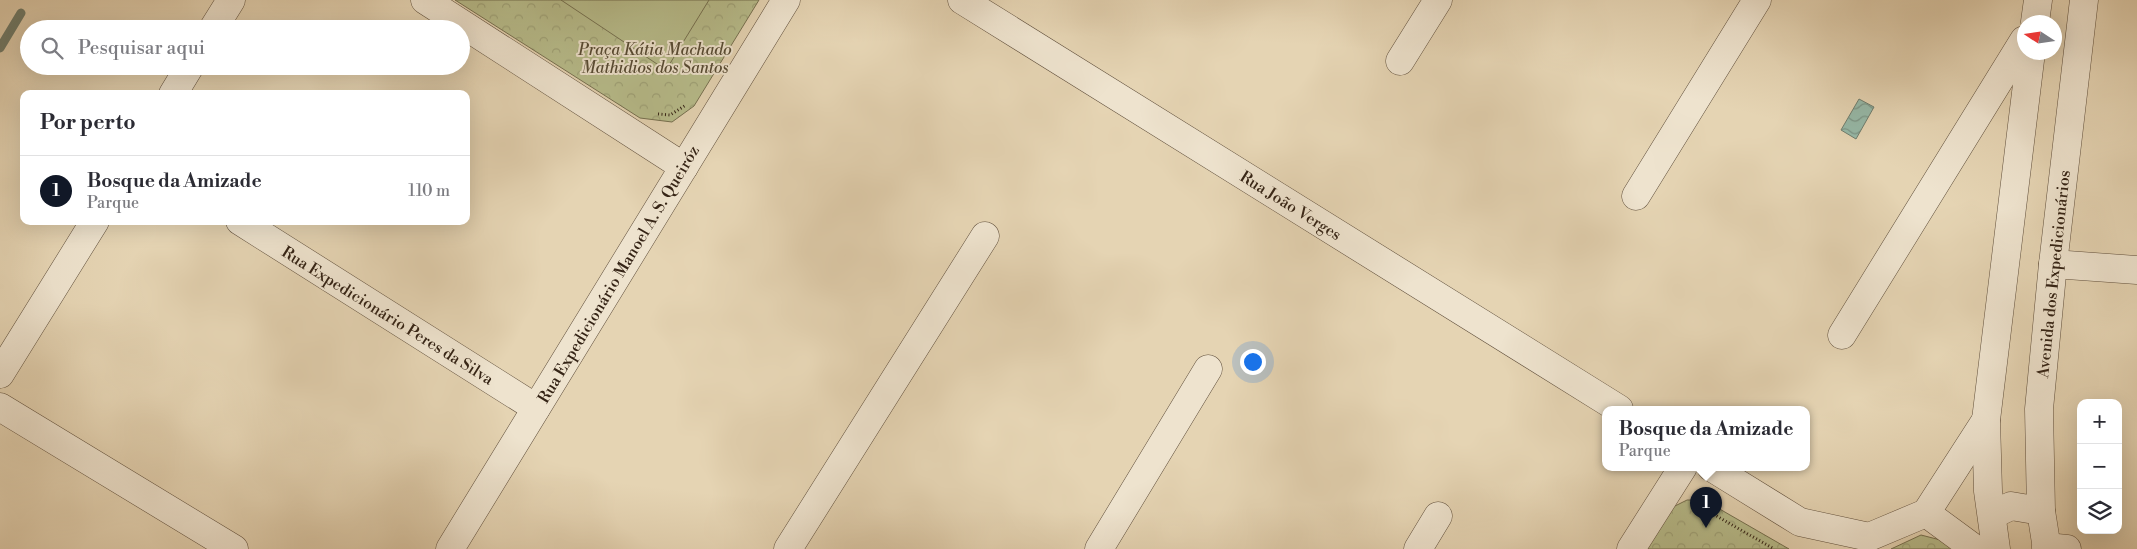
<!DOCTYPE html>
<html lang="pt">
<meta charset="utf-8">
<style>
:root{--surface:#fff;--page:#f7f7f7;--text:#2b2b33;--muted:#7c7c81;--line:#e1e1e2;--accent:#111827}
body{margin:0;font-family:"Libre Bodoni",serif;background:var(--page);color:var(--text)}
.controls{position:absolute;right:15px;bottom:15px;display:grid;overflow:hidden;border-radius:10px;box-shadow:0 5px 20px #0002}
.controls button{width:45px;height:45px;display:grid;place-items:center;padding:0;border:0;border-bottom:1px solid var(--line);background:var(--surface);color:var(--text);font:25px sans-serif}
.compass{position:absolute;left:2017px;top:15px;width:45px;height:45px;border-radius:50%;background:var(--surface);box-shadow:0 5px 20px #0002;rotate:282deg}
.you{position:absolute;left:1252px;top:361px;width:18px;height:18px;margin:-12px;border:4px solid #fff;border-radius:50%;background:#1a73e8;box-shadow:0 0 0 8px #1a73e833}
.badge{display:grid;place-items:center;width:32px;height:32px;border-radius:50%;background:var(--accent);color:#fff;font-size:16px;font-weight:700}
.pin{position:absolute;translate:-50% -41px;filter:drop-shadow(0 1px 2px #0008)}
.pin::after{content:'';position:absolute;top:26px;width:18px;height:15px;background:inherit;clip-path:polygon(0 0,100% 0,50% 100%)}
.popup{position:absolute;left:1602px;top:406px;width:208px;height:65px;box-sizing:border-box;display:grid;place-content:center;border-radius:10px;background:var(--surface);filter:drop-shadow(0 1px 4px #0005);font-size:16px;white-space:nowrap;color:var(--muted)}
.popup b{font-size:19px;color:var(--text)}
.popup::after{content:'';position:absolute;left:50%;top:100%;margin-left:-10px;border:10px solid transparent;border-top-color:var(--surface)}
.list{margin:0;padding:0;list-style:none}
h2{display:flex;justify-content:space-between;align-items:center;height:65px;margin:0;padding:0 20px;font-size:21px}
h2 small{font-size:16px;font-weight:400;color:var(--muted)}
.list li{display:grid;grid-template-columns:32px 1fr auto;gap:15px;align-items:center;box-sizing:border-box;height:70px;padding:0 20px;border-top:1px solid var(--line)}
.list b{display:block;font-size:19px;white-space:nowrap}
.list p{margin:0;font-size:16px;white-space:nowrap;color:var(--muted)}
.list em{font-size:16px;font-style:normal;color:var(--muted)}
.icon{flex:none;width:28px;height:28px;fill:none;stroke:currentColor;stroke-width:2;stroke-linecap:round;stroke-linejoin:round}
.map{position:relative;flex:none;width:2137px;height:549px;overflow:hidden}
.search{position:absolute;background:var(--surface);box-shadow:0 5px 20px #0002;left:20px;top:20px;width:450px;height:55px;display:flex;align-items:center;gap:12px;box-sizing:border-box;padding:0 18px;border-radius:28px;color:var(--muted);font-size:19px}
.panel{position:absolute;background:var(--surface);box-shadow:0 5px 20px #0002;left:20px;top:90px;width:450px;height:135px;border-radius:10px}
.map>svg:first-child{display:block}
.park{fill:url(#park-crowns);stroke:#767050}
.pitch{fill:#b7bc8b;stroke:#767050}
.water{fill:url(#water-waves);stroke:#6f7d6e}
.lines{fill:none;stroke-linecap:round;stroke-linejoin:round}
.stream{stroke:#6f7d6e;stroke-width:9}
.minor-casing{stroke:#61503d;stroke-width:29}
.tertiary-casing{stroke:#61503d;stroke-width:29}
.path{stroke:#352416;stroke-width:3;stroke-dasharray:1 2.5;stroke-linecap:butt}
.minor{stroke:#eee3ce;stroke-width:28}
.tertiary{stroke:#eee3ce;stroke-width:28}
.labels{text-anchor:middle;stroke-width:4;stroke-linejoin:round;paint-order:stroke}
.park-label{font-size:16px;font-style:italic;fill:#564a33;stroke:#eee3ce}
.street-label{font-size:16px;fill:#352416;stroke:#eee3ce}
</style>
<div class="map">
<svg width="2137" height="549" viewBox="0 0 2137 549">
<defs>
<pattern id="park-crowns" width="20" height="18" patternUnits="userSpaceOnUse" patternTransform="scale(1.25)"><rect width="20" height="18" fill="#b7bc8b"/><path d="M2 6a3 3 0 1 1 6 0M12 15a3 3 0 1 1 6 0" fill="none" stroke="#9ea177"/></pattern>
<pattern id="water-waves" width="16" height="10" patternUnits="userSpaceOnUse" patternTransform="scale(1.25)"><rect width="16" height="10" fill="#96b9a8"/><path d="M0 5q4-4 8 0t8 0" fill="none" stroke="#7b9688"/></pattern>
</defs>
<rect width="100%" height="100%" fill="#e5d4b3"/>
<filter id="stains"><feTurbulence type="fractalNoise" baseFrequency=".004" numOctaves="4"/><feColorMatrix values="0 0 0 0 .2 0 0 0 0 .09 0 0 0 0 .02 0 0 0 .5 -.17"/></filter>
<radialGradient id="worn" r=".72"><stop offset=".6" stop-color="#630" stop-opacity="0"/><stop offset="1" stop-color="#630" stop-opacity=".3"/></radialGradient>
<g class="park">
<polygon points="455,0 759,0 694,106 672,122 640,118"/>
<polygon points="1687,500 1704,500 1789,549 1647,549 1673,507"/>
<polygon points="1921,535 1960,545 1964,549 1891,549"/>
</g>
<polygon class="pitch" points="561,0 709,0 666,70"/>
<polygon class="water" points="1859,99 1874,107 1856,139 1841,130"/>
<g class="lines">
<polyline class="stream" points="0,48 21,13"/>
<g class="minor-casing">
<g id="minor">
<polyline points="425,0 684,167"/>
<polyline points="962,0 1619,409"/>
<polyline points="213,29 231,0"/>
<polyline points="1400,61 1438,0"/>
<polyline points="173,94 190,66"/>
<polyline points="1636,196 1757,0"/>
<polyline points="240,221 536,408"/>
<polyline points="2053,264 2137,270"/>
<polyline points="1842,335 2024,40"/>
<polyline points="0,374 95,221"/>
<polyline points="0,407 234,549"/>
<polyline points="1711,467 1800,522 1869,537 1926,513"/>
<polyline points="1926,513 1986,420"/>
<polyline points="1926,513 1975,549"/>
<polyline points="2046,547 2067,549"/>
<polyline points="450,549 786,0"/>
<polyline points="788,549 985,236"/>
<polyline points="1099,549 1208,369"/>
<polyline points="1418,549 1438,516"/>
<polyline points="1631,549 1683,467"/>
</g>
</g>
<g class="tertiary-casing">
<g id="tertiary">
<polyline points="2035,22 2038,0"/>
<polyline points="1992,515 2011,506 2041,511"/>
<polyline points="1996,549 1988,491 1986,420 2031,52"/>
<polyline points="2047,549 2041,511 2039,409 2053,264 2084,0"/>
</g>
</g>
<g class="path">
<polyline points="658,114 670,115 686,105"/>
<polyline points="1691,507 1701,507 1774,549"/>
</g>
<use href="#minor" class="minor"/>
<use href="#tertiary" class="tertiary"/>
</g>
<g class="labels">
<g class="park-label">
<text x="655" y="55">Praça Kátia Machado<tspan x="655" dy="18">Mathidios dos Santos</tspan></text>
</g>
<g class="street-label">
<text transform="translate(1291 205) rotate(32)" y="6">Rua João Verges</text>
<text transform="translate(618 274) rotate(-59)" y="6">Rua Expedicionário Manoel A. S. Queiróz</text>
<text transform="translate(2053 274) rotate(-84)" y="6">Avenida dos Expedicionários</text>
<text transform="translate(388 315) rotate(32)" y="6">Rua Expedicionário Peres da Silva</text>
</g>
</g>
<rect width="100%" height="100%" filter="url(#stains)"/>
<rect width="100%" height="100%" fill="url(#worn)"/>
</svg>
<div class="controls">
<button>+</button>
<button>−</button>
<button><svg class="icon" aria-label="layers" viewBox="0 0 24 24"><path d="M12 4l9 5-9 5-9-5zM3 14l9 5 9-5"/></svg></button>
</div>
<svg class="compass" viewBox="-18 -18 36 36"><path d="M0-13l5 13h-10z" fill="#e53935"/><path d="M0 13l5-13h-10z" fill="#7c7c81"/></svg>
<div class="you"></div>
<div class="pin badge" style="left:1706px;top:528px">1</div>
<div class="popup"><b>Bosque da Amizade</b>Parque</div>
<div class="search"><svg class="icon" aria-label="search" viewBox="0 0 24 24"><circle cx="10" cy="10" r="6"/><path d="M15 15l6 6"/></svg>Pesquisar aqui</div>
<section class="panel">
<h2>Por perto<small></small></h2>
<ul class="list">
<li><span class="badge">1</span><div><b>Bosque da Amizade</b><p>Parque</p></div><em>110 m</em></li>
</ul>
</section>
</div>
